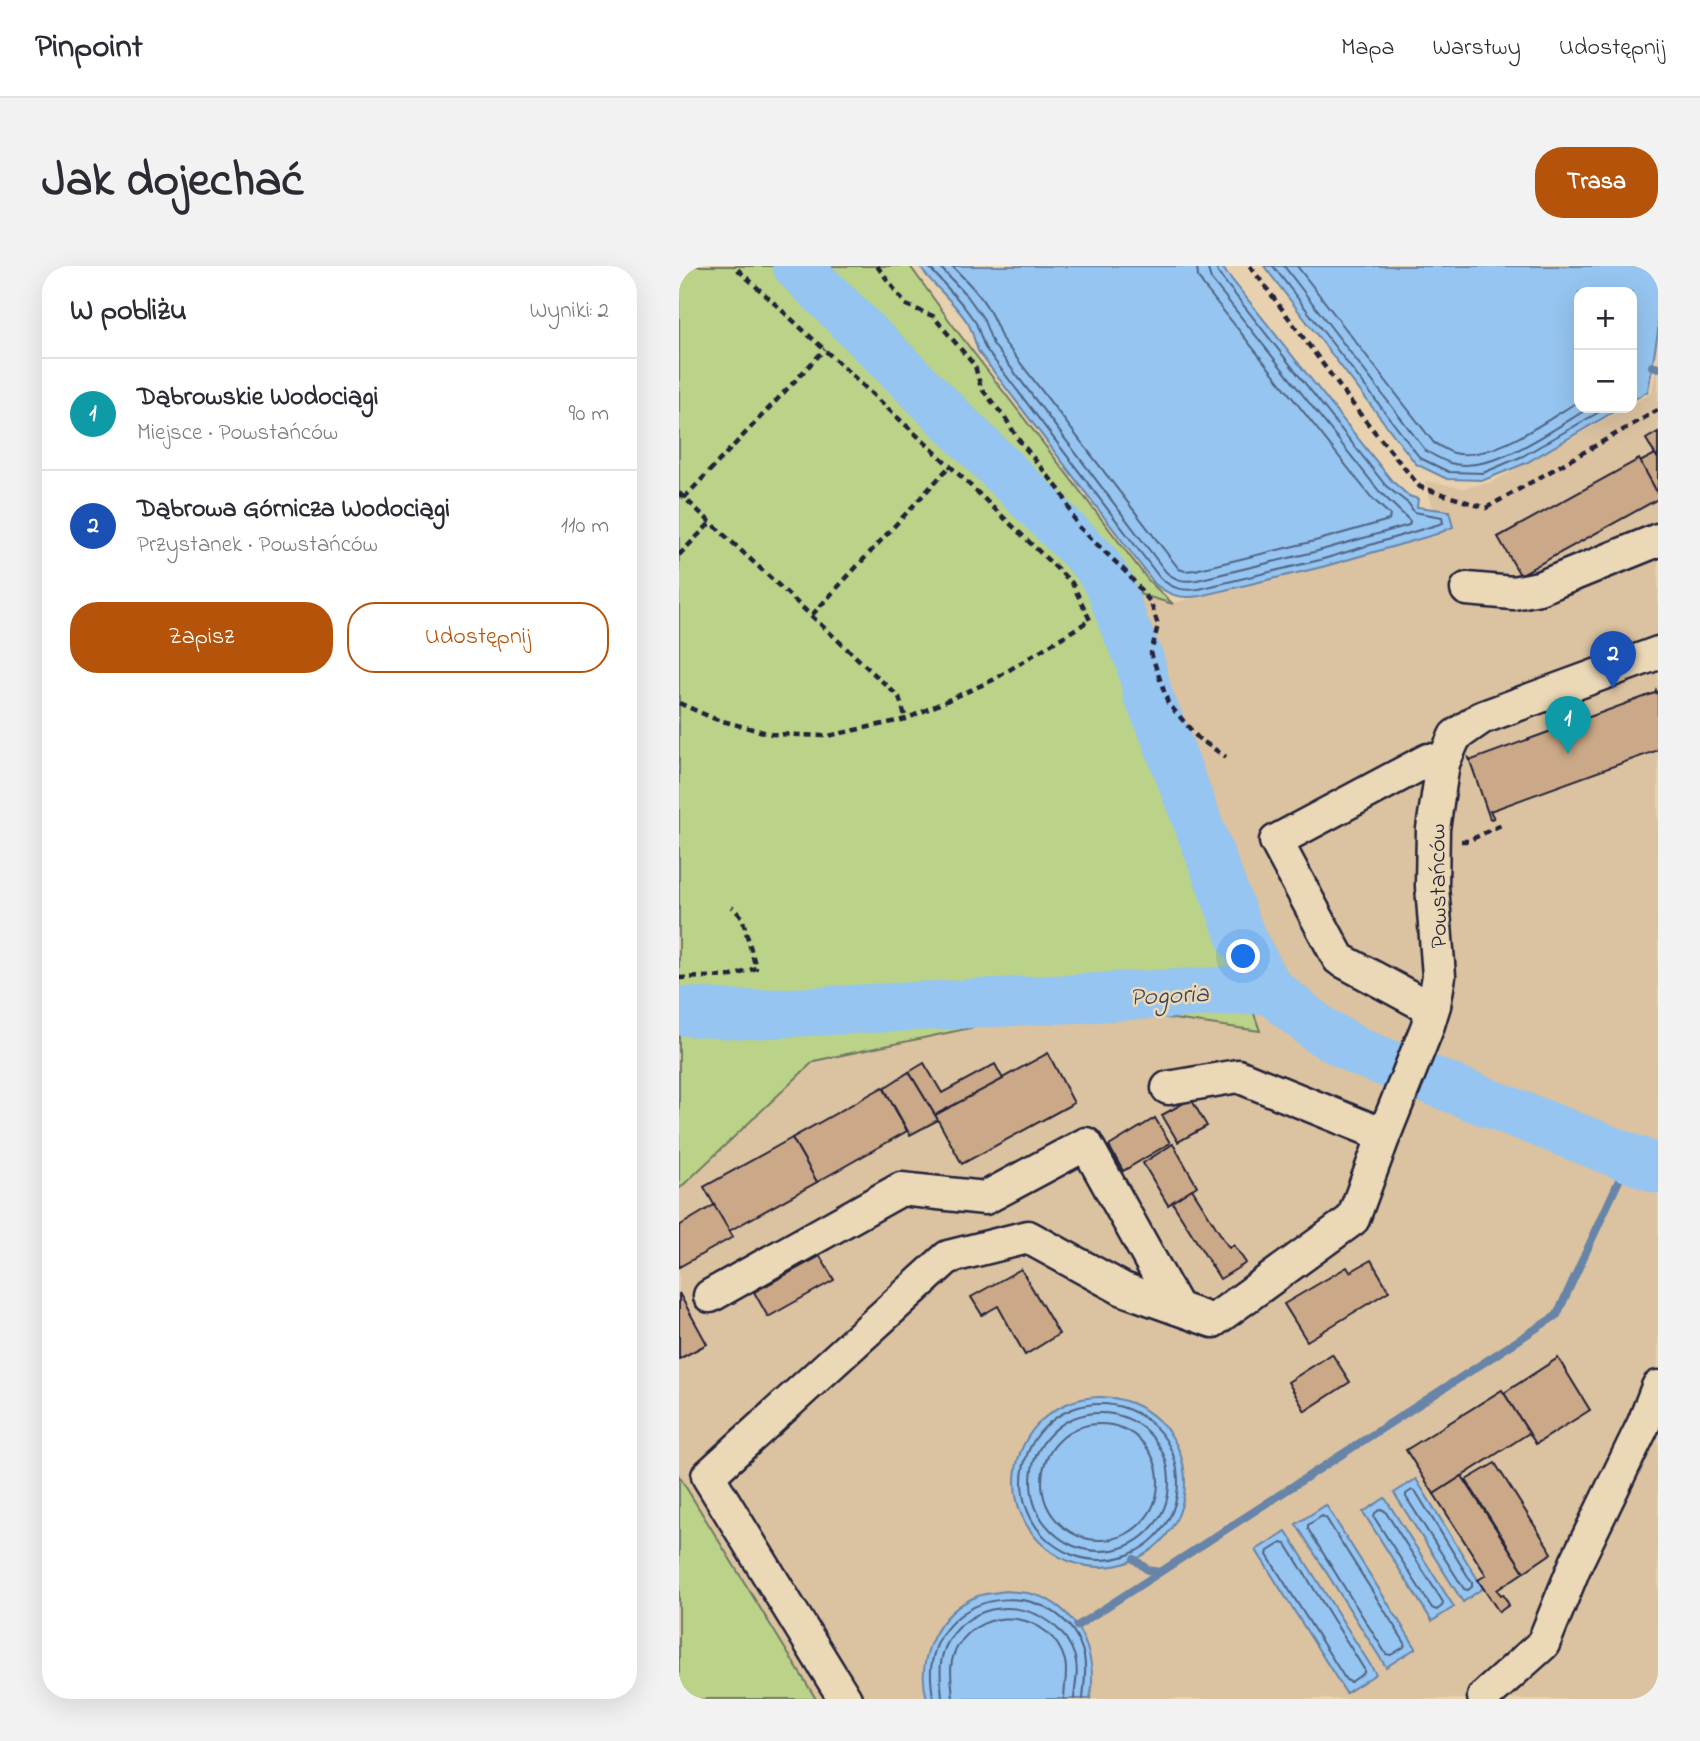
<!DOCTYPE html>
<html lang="pl">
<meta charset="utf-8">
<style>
:root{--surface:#fff;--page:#f2f2f3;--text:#2b2b33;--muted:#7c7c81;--line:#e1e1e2;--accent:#b45309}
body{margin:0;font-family:"Indie Flower",sans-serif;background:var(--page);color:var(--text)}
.controls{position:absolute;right:21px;top:21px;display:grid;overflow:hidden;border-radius:14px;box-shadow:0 7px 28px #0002}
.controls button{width:63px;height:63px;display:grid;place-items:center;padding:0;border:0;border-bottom:2px solid var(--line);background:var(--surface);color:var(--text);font:35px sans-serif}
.you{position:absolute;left:565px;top:691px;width:24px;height:24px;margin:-18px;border:5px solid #fff;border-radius:50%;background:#1a73e8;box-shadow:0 0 0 10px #1a73e833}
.badge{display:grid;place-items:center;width:46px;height:46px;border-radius:50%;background:var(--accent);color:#fff;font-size:23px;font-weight:700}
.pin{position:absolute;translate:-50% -58px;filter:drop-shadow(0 2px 4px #0008)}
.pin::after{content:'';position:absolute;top:37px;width:24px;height:21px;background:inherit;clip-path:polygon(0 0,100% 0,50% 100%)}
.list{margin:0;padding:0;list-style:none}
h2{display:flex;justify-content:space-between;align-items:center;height:91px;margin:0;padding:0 28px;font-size:30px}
h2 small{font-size:23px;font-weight:400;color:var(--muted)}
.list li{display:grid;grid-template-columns:46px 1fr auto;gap:21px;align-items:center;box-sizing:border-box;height:112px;padding:0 28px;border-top:2px solid var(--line)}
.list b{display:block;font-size:26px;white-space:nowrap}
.list p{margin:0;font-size:23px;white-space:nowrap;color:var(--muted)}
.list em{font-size:23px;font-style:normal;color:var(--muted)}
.actions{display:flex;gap:14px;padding:21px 28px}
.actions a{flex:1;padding:16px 0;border:2px solid var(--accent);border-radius:28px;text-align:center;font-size:24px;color:var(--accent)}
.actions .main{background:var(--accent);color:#fff}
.map{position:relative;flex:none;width:979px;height:1433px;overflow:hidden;border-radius:28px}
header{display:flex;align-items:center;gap:42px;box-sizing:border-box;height:98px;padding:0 35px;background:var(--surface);border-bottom:2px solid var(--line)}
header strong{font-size:33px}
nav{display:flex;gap:38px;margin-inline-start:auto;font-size:24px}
.intro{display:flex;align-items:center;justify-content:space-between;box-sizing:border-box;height:168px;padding:0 42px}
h1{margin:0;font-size:49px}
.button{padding:18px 32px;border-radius:28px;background:var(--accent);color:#fff;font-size:24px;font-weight:700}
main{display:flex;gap:42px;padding:0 42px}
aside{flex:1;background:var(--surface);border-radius:28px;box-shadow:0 7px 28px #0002}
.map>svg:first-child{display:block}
.built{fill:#dbc2a0}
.green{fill:#bbd289;stroke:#6e7a62;stroke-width:2}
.water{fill:#95c5f0;stroke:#6784a8;stroke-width:2}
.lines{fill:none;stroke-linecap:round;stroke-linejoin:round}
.shore{stroke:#506383;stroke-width:2}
.stream{stroke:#6784a8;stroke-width:8}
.river{stroke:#95c5f0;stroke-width:49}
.building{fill:#cba887;stroke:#22223b;stroke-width:2}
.minor-casing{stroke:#22223b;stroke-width:37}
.path{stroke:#22223b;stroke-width:4.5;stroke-dasharray:7 5;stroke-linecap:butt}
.minor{stroke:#ead8b6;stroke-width:32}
.labels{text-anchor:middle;stroke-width:5;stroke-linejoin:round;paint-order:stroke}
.street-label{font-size:24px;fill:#22223b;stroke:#ead8b6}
.water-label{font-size:26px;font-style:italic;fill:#39435f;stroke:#ead8b6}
</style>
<header>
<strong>Pinpoint</strong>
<nav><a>Mapa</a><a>Warstwy</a><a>Udostępnij</a></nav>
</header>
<div class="intro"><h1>Jak dojechać</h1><a class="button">Trasa</a></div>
<main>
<aside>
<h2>W pobliżu<small>Wyniki: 2</small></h2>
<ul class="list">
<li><span class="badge" style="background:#0f9aa8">1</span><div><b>Dąbrowskie Wodociągi</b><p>Miejsce · Powstańców</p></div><em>90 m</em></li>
<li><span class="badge" style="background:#1a4fb4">2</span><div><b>Dąbrowa Górnicza Wodociągi</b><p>Przystanek · Powstańców</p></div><em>110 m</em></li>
</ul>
<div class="actions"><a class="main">Zapisz</a><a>Udostępnij</a></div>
</aside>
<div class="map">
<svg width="979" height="1433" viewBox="0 0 979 1433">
<rect width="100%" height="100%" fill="#e8d1ae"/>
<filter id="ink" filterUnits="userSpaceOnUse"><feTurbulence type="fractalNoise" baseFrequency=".0143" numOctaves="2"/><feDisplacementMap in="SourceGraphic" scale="14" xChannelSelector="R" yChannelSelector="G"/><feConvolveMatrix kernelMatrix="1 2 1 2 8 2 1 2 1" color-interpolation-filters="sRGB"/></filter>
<g filter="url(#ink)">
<polygon class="built" points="979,92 979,1433 137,1433 0,1210 0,923 135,795 315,757 444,746 580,765 481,478 408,313 494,337 762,269 746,215 785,222 813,216 947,142 953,142 953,138 973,127"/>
<g class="green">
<polygon points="0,0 104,0 426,318 409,313 481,478 581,765 444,746 315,757 135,795 0,923"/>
<polygon points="145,0 231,0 278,65 470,315 494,338 457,327"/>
<polygon points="0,1210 137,1433 0,1433"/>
</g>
<g class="water">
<path d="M240 0H542L713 215 730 230 739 233 738 241 770 245 774 261 758 268 643 301 521 330C502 333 491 330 476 318L299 85C296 77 294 67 290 59 277 37 255 21 240 0Z"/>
<polygon points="585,0 969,0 979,11 979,66 969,125 953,135 953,26 900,26 900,142 941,142 847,197 805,214 768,213 737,198"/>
<circle cx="421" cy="1216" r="85"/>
<polygon points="737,1213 804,1322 784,1336 715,1227"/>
<polygon points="706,1232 775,1341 753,1355 684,1246"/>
<polygon points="647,1239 737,1382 707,1401 617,1258"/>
<polygon points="607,1265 697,1408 667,1427 577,1284"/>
<path d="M326 1325C334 1326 345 1326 353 1328 399 1340 420 1390 411 1433H248C236 1393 259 1345 299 1330 307 1327 317 1327 326 1325Z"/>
</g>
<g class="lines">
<g class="shore">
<path d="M249 0 283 38 297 57 306 82 481 312C494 323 503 325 520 323L641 294 764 257 763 251 735 246 730 238 707 220 539 7 537 0"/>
<path d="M260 0 289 31 304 52 314 78 487 306C498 315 505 316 518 314L639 285 730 259 731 255 700 225 532 13 528 0"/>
<path d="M273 0C299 26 310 38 323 73L500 303 506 305 516 304 636 275 710 254 711 249 692 231 524 19 519 11 518 0"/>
<polyline points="594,0 741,192 770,206 804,207 844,190 927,142"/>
<path d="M605 0 747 185C754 189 763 194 771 197 814 209 874 163 910 142"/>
<path d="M618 0 755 177C761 180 768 185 775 187 813 196 868 154 900 135"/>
<circle cx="421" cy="1216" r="78"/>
<circle cx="421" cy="1216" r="69"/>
<circle cx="421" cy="1216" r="58"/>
<polygon points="733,1224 737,1226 793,1317 793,1321 789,1324 785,1323 727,1231 727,1228"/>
<polygon points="702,1243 706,1245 764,1336 763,1340 758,1344 753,1342 695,1251 696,1247"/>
<polygon points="643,1250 647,1252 726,1377 725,1381 712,1389 707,1388 629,1263 629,1259"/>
<polygon points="602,1277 607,1278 685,1403 685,1407 672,1416 667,1414 588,1289 589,1285"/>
<path d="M254 1433C253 1421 250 1408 253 1396 267 1316 386 1311 405 1390 408 1405 405 1418 404 1433"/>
<path d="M263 1433C262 1413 258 1395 269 1376 299 1323 378 1335 396 1391 400 1405 396 1419 395 1433"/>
<path d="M274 1433C273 1414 268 1397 279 1380 305 1337 373 1346 386 1395 389 1408 385 1420 385 1433"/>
</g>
<g class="stream">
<polyline points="973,100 979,102"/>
<polyline points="455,1293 469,1304 480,1306"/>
<polyline points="398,1360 878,1049 942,910 954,893"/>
</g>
<g class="river">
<polyline points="118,0 416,296 431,320 445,359 461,395 469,430 483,462 562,671 590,723"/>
<polyline points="0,745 61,749 590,723 642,765 682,787 979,903"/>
</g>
</g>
<g class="building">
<polygon points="979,166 979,193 967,173"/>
<polygon points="976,188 979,193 979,228 961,196"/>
<polygon points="960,193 979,228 979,233 841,309 819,271"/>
<polygon points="977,424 979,429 979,484 811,545 815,552 811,553 790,492 793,494 976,427"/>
<polygon points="369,787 395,837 283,898 256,849"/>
<polygon points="245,797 263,827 316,798 324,813 256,849 230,806"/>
<polygon points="230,806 259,854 231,869 205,822"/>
<polygon points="204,821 228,865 138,916 113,872"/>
<polygon points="512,833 528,860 499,876 483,849"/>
<polygon points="476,852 491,877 444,905 430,880"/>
<polygon points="113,872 138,916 50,965 25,921"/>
<polygon points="494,878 518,920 489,939 464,897"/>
<polygon points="513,923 550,982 555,979 567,997 541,1013 493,936"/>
<polygon points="35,939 54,971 0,1001 0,960"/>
<polygon points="141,990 155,1014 89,1051 75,1026"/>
<polygon points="692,994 710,1025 628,1075 605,1038 668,1001 671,1006"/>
<polygon points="342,1003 380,1068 346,1089 319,1040 303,1049 292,1031"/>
<polygon points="0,1027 28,1078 0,1093"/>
<polygon points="653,1088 671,1116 626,1145 609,1116"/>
<polygon points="879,1092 911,1144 857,1178 825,1127"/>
<polygon points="823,1124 850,1167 755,1228 727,1184"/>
<polygon points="816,1197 873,1287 845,1306 787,1214"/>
<polygon points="783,1210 845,1306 818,1324 822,1329 824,1328 830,1339 820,1346 799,1314 807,1309 755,1228"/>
</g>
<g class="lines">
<g class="minor-casing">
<g id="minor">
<polyline points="788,323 834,327 860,322 979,274"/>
<polyline points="755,739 742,737 660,693 597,575 749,494 764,497"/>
<polyline points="489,822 559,810 705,869 748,762 755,739 760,710 753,620 754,563 764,497 776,470 802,452 979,387"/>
<polyline points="31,1030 222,923 306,932 407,878 498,1042"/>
<polyline points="166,1433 29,1210 269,991 349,971 444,1023 534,1055 674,953 705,869"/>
<polyline points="806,1433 805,1431 864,1378 897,1297 965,1157 979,1121"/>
</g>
</g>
<g class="path">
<polyline points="198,0 227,39 254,50 296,100 302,122 327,153 339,173 383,227 398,259 449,308 472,337 479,359 472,387 489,437 519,472 547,491"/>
<polyline points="571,0 681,148 741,221 807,242 979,144"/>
<polyline points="0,227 220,431 227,453"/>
<polyline points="5,232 146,83"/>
<polyline points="0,289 31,257"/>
<polyline points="133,349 271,200"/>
<polyline points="0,437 36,453 92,468 149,470 227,453 314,414 411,354 393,317 271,200 55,0"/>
<polyline points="782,575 789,575 822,559"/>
<polyline points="0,712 53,710 77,702 63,651 53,641"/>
</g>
<use href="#minor" class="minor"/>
</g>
</g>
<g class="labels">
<g class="street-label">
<text transform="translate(758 620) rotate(-91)" y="8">Powstańców</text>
</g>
<g class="water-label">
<text transform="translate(490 728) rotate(-3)" y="9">Pogoria</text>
</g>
</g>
</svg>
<div class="controls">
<button>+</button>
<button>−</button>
</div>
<div class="you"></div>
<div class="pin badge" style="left:889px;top:488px;background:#0f9aa8">1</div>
<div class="pin badge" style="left:934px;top:423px;background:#1a4fb4">2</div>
</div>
</main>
